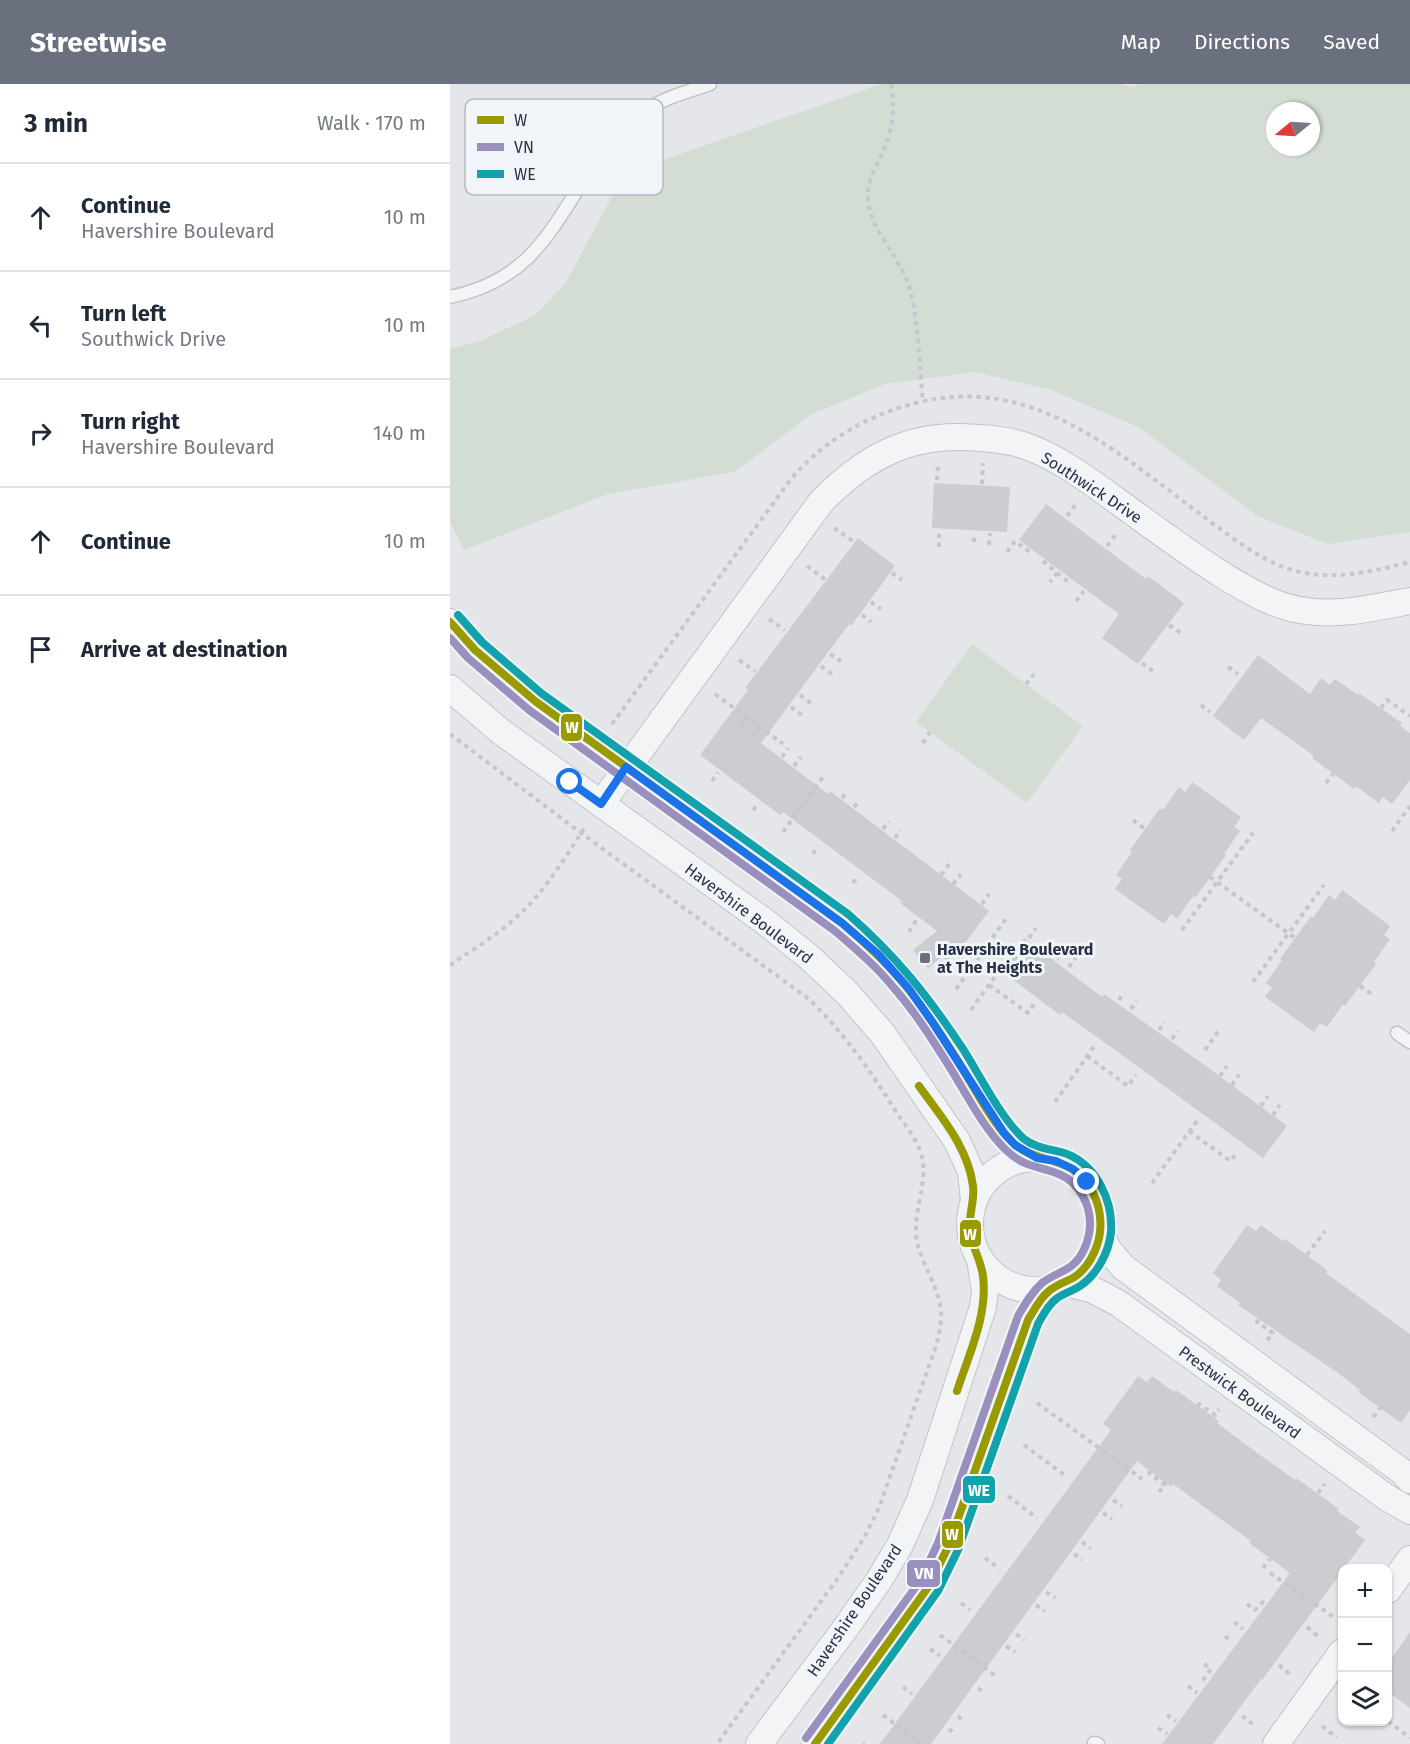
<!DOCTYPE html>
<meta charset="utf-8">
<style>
:root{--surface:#fff;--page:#f6f6f7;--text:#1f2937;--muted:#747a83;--line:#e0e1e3;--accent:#6a707e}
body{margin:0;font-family:"Fira Sans",sans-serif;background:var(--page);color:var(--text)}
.controls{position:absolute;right:18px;bottom:18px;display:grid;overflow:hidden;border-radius:12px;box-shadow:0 2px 4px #0004}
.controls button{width:54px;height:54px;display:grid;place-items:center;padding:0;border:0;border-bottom:2px solid var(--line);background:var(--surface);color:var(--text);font:30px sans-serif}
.compass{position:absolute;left:816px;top:18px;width:54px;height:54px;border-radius:50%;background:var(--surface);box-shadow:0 2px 4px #0004;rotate:252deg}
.stop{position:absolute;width:18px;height:18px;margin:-14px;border:4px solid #1a73e8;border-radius:50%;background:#fff}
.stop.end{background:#1a73e8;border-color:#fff;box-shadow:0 2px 6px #0008}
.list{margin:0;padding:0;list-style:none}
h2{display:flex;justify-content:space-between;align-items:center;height:78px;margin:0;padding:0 24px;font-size:26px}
h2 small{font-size:20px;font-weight:400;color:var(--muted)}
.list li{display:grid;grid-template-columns:39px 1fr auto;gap:18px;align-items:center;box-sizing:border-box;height:108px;padding:0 24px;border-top:2px solid var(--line)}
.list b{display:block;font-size:22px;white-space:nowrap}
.list p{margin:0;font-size:20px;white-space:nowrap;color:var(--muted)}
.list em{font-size:20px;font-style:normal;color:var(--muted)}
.icon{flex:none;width:33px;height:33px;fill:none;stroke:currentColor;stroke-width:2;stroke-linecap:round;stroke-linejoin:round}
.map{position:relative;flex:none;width:960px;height:1660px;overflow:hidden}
header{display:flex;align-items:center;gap:36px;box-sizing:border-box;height:84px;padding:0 30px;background:var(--accent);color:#fff}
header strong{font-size:28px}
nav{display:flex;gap:33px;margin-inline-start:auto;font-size:21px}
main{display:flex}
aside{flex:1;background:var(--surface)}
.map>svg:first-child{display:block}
.green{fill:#d4ddd4;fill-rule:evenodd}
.building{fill:#cbcdd1}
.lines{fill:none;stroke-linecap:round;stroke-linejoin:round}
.lane-casing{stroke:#c1c3c7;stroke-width:15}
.street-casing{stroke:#c1c3c7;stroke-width:28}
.path{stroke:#c5c7cc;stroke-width:4;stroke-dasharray:4.5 4.5;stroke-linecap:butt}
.lane{stroke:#f3f4f6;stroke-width:12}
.street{stroke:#f3f4f6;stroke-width:26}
.bus-1-casing{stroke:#f1f4f8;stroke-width:12}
.bus-2-casing{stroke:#f1f4f8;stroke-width:12}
.bus-3-casing{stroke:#f1f4f8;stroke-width:12}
.bus-1{stroke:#990;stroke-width:8}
.bus-2{stroke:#9a90be;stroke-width:8}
.bus-3{stroke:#12a2ab;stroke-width:8}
.route{stroke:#1a73e8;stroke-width:8}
.poi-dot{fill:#6a707e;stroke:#f1f4f8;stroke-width:2}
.labels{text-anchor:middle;stroke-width:6;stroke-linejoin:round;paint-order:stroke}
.street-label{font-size:16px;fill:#283145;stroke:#f1f4f8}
.poi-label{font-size:16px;font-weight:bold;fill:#283145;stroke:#f1f4f8;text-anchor:start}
.key{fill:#f1f4f8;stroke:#b5bac2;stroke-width:1.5}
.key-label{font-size:16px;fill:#283145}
.line-badge{stroke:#f1f4f8;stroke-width:2}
.badge-label{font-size:16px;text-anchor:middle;font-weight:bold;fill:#fff}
</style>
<header>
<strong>Streetwise</strong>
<nav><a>Map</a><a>Directions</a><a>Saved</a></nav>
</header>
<main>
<aside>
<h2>3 min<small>Walk · 170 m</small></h2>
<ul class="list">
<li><svg class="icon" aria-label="ahead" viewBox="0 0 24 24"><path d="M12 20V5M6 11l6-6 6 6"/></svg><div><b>Continue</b><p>Havershire Boulevard</p></div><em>10 m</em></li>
<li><svg class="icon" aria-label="left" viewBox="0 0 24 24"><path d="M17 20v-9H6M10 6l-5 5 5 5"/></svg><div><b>Turn left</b><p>Southwick Drive</p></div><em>10 m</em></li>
<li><svg class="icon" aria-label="right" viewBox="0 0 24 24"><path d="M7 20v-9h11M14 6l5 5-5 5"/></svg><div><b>Turn right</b><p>Havershire Boulevard</p></div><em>140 m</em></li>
<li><svg class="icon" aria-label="ahead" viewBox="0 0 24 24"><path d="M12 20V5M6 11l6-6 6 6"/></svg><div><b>Continue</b></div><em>10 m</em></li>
<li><svg class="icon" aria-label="arrive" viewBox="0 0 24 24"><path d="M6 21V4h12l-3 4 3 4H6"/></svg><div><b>Arrive at destination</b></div></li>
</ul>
</aside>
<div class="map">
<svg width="960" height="1660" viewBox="0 0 960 1660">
<rect width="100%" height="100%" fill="#e4e6e9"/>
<g class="green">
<path d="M431 0H672L680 3 691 0H960V448L878 460 809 433 688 343 601 306 525 288 435 300 362 330 284 388 158 410 14 466 0 438V265L30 257 84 232 115 200 167 103 184 86ZM825 27H861V63H825Z"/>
<polygon points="522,560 633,642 577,719 466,638"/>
</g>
<g class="building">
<polygon points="484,399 560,403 557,448 482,444"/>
<polygon points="596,420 696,495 698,492 734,519 688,580 652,554 669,530 569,456"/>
<polygon points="408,454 445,482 401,542 399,540 311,659 378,710 380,707 539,827 511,864 506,861 478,884 463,866 487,847 450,819 452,817 333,728 330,731 250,671 298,606 295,604"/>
<polygon points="808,571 860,610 871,594 880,601 885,595 908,611 909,609 952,639 950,642 960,649 960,696 942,720 933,713 929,719 906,702 904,705 862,674 864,672 811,634 794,656 763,632"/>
<polygon points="742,698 791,733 784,743 790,747 774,770 776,771 745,814 743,812 727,835 721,830 714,840 665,805 672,795 666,791 682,768 680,766 710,724 713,726 729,703 735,708"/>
<polygon points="892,806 940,842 934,851 940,855 924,878 926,880 895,922 893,920 877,943 870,939 864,948 815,913 822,904 816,899 832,876 830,875 861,832 863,834 879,811 885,816"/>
<polygon points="574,854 652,913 654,910 756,982 837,1042 813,1074 672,971 612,928 610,931 550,886"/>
<polygon points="797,1141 806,1147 811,1141 833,1157 835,1155 877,1186 876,1189 960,1250 960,1326 951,1339 908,1308 910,1306 888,1289 788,1221 790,1219 767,1202 771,1196 763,1189"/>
<polygon points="688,1292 697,1298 702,1292 724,1308 726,1306 769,1337 767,1339 806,1368 845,1396 846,1394 889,1425 887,1427 910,1443 905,1449 915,1456 812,1596 811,1595 763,1660 712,1660 840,1489 799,1459 801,1457 761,1428 723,1400 721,1403 687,1377 481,1660 430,1660 661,1346 653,1340"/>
<polygon points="960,1548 960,1624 938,1608 938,1580"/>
</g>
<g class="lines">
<g class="lane-casing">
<g id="lane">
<path d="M0 213C73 198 96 156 133 97 140 86 147 73 156 63 172 44 194 25 217 15 231 9 246 5 260 0"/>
<polyline points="947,949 960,958"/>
<polyline points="644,1659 648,1660"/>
</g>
</g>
<g class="street-casing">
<g id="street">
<path d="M0 538 25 566 85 617 392 839C416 860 440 881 460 907 494 952 523 1001 554 1049L565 1061 587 1074"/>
<polyline points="0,604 50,647 314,837 359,873 397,909 432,949 507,1057 521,1088 524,1117"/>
<path d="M151 720 371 418C410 378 452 352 510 353 534 354 559 355 581 364 614 377 642 399 670 419 704 444 738 469 774 492 799 507 827 524 857 527 891 532 927 523 960 517"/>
<circle cx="586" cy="1140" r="66"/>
<polyline points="651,1151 658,1165 673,1183 954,1389 960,1396"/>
<polyline points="615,1199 641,1205 668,1219 936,1413 960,1427"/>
<polyline points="938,1506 960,1475"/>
<polyline points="309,1660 397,1542 429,1496 450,1461 470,1416 533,1223 535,1207 530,1175"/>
<polyline points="365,1660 479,1502 498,1463 514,1422 571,1252 585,1224 604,1204"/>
<polyline points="826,1660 892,1568"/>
</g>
</g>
<g class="path">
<path d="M441 0C445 21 443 43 435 63 429 79 418 93 418 111 417 141 445 168 456 194 469 224 469 282 473 317"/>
<polyline points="487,396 488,380"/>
<polyline points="532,400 533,379"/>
<polyline points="617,432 626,420"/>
<polyline points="384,444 403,457"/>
<polyline points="524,458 524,449"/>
<polyline points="539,461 540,449"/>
<polyline points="657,462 667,449"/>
<polyline points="489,463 489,447"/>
<polyline points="557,468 565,457 580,468"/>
<polyline points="593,477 607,489 600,498"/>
<polyline points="357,482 376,496"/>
<polyline points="442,489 452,496"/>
<polyline points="607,489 620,499 621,498"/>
<polyline points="626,517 634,507"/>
<polyline points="421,518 431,525"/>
<polyline points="412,531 421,538"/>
<polyline points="319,535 335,546"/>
<polyline points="719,541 731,549"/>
<polyline points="380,570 392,578"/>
<polyline points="289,576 305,587"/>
<polyline points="692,579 703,587"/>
<polyline points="371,582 383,591"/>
<polyline points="778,583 788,590"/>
<polyline points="576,600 584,590"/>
<polyline points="265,610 333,660"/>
<polyline points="350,611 362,620"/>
<polyline points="751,621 760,628"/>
<polyline points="341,623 353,632"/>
<polyline points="931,624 937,616 960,632"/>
<path d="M162 640 341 395C374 357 414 333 462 320 582 287 669 370 758 436 784 455 809 475 839 485 879 498 920 488 960 478"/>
<polyline points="291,643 298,634"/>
<path d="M0 650 131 749 359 915C395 950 422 989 448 1031 458 1045 472 1062 473 1080 476 1105 462 1131 467 1157 472 1183 493 1208 491 1235 491 1244 488 1253 486 1262L429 1424 414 1454 388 1494 267 1660"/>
<polyline points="303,652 309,643"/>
<polyline points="473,659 480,648"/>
<polyline points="332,673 338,664"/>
<polyline points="344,682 351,673"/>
<polyline points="262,697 268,688"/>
<polyline points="876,699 883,690"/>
<polyline points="392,714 398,707"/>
<polyline points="404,723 410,716"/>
<polyline points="303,726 309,719"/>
<polyline points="683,736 695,745"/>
<polyline points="433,745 439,737"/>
<polyline points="942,747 960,722"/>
<polyline points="333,748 375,690"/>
<polyline points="445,754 451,746"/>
<polyline points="363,770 368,762"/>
<polyline points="491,791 499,780"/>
<polyline points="760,793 845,854"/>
<polyline points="403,799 408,792"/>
<polyline points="503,800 511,790"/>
<polyline points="532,820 539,810"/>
<polyline points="732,846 803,749"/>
<polyline points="459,848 467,835"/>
<polyline points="579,854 586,844"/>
<polyline points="607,875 614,864"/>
<path d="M0 881C25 864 54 847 75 825 99 801 117 770 136 742"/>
<polyline points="490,883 506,863"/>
<polyline points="619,883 626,873"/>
<polyline points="803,898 874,801"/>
<polyline points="539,901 578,929 584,920"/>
<polyline points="910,902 923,911"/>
<polyline points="506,905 558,832"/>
<polyline points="669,916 674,908"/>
<polyline points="681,925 687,917"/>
<polyline points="521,926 546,891"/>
<polyline points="709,946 715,938"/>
<polyline points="722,955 728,947"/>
<polyline points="755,966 770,945"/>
<polyline points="637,972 678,1002 686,991"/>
<polyline points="770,992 777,982"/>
<polyline points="782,1001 789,991"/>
<polyline points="605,1018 645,961"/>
<polyline points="811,1022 818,1012"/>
<polyline points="823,1031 830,1021"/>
<polyline points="739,1047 780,1077 788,1068"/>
<polyline points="702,1099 747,1037"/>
<polyline points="857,1171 875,1147"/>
<polyline points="809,1236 807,1238 823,1249 816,1258"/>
<polyline points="587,1319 692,1395"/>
<polyline points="748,1322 749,1320 765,1331 769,1325"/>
<polyline points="923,1333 930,1324"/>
<polyline points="574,1361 617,1393"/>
<polyline points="700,1387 699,1389 715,1401 709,1408"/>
<polyline points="868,1409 875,1400"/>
<polyline points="558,1412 587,1434"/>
<polyline points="663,1416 672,1422"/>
<polyline points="653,1429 662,1435"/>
<polyline points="632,1458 641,1464"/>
<polyline points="624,1470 632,1476"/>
<polyline points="535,1474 550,1485"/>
<polyline points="813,1484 820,1475"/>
<polyline points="820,1489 885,1534"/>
<polyline points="596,1508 605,1514"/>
<polyline points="511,1519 520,1526"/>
<polyline points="797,1520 805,1526 814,1517"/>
<polyline points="586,1521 595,1527"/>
<polyline points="784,1538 793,1545"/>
<polyline points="857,1543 870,1554"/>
<polyline points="566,1550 574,1556"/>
<polyline points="490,1551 547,1593"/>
<polyline points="775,1552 782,1558"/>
<polyline points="556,1562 565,1568"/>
<polyline points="480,1565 490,1572"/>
<polyline points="754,1580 761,1585 754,1595 756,1597"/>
<polyline points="829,1581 842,1592"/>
<polyline points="738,1602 747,1609"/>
<polyline points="453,1603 462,1610"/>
<polyline points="528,1604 535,1609"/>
<polyline points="433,1631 472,1660"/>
<polyline points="717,1631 726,1637"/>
<polyline points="508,1632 515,1638"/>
<polyline points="792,1632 805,1642"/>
<polyline points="938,1637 960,1654"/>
<polyline points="872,1642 887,1654"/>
<polyline points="708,1644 717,1650"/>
<polyline points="499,1645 506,1651"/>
<polyline points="413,1659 414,1660"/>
</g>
<use href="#lane" class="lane"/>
<use href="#street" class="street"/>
<g class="bus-1-casing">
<g id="bus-1">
<path d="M0 538 25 566 85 617 392 839C413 857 433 875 451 896 471 920 489 947 506 974 522 999 540 1036 561 1057 577 1073 595 1073 614 1081 640 1091 653 1122 650 1148 648 1165 638 1185 623 1194 615 1198 606 1201 599 1207 590 1214 584 1226 578 1236L498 1463 479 1502 365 1660"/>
<path d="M469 1002C491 1033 518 1063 523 1102 525 1117 518 1132 520 1148 522 1163 531 1176 533 1192 538 1231 519 1270 507 1307"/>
</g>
</g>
<g class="bus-2-casing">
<path id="bus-2" d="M0 554 18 574 79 626 385 847C406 865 427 883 444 904 465 928 482 955 499 982 516 1009 532 1042 555 1065 575 1085 589 1081 611 1091 629 1099 640 1121 640 1139 640 1155 633 1174 620 1183 611 1189 601 1192 592 1199 582 1208 575 1220 568 1232L488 1459 470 1497 356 1654"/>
</g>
<g class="bus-3-casing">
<path id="bus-3" d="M8 531 32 558 91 609 398 830C446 872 478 912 513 965 529 990 552 1036 574 1055 587 1065 602 1065 617 1070 647 1082 663 1117 661 1148 659 1168 647 1191 630 1202 623 1207 613 1209 606 1215 598 1221 593 1231 588 1240L508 1466 488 1507 378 1660"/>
</g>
<use href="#bus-1" class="bus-1"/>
<use href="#bus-2" class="bus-2"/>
<use href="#bus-3" class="bus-3"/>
</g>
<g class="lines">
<polyline class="route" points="120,698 151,720 176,683 392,839 428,870 459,905 483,939 554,1049 565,1061 587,1074 606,1077 623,1085 637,1098"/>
</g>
<rect class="poi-dot" x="469" y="868" width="12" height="12" rx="3"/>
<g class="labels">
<g class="street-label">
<text transform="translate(642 403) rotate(33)" y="6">Southwick Drive</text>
<text transform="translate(299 829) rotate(37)" y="6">Havershire Boulevard</text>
<text transform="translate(790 1308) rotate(36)" y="6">Prestwick Boulevard</text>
<text transform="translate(404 1526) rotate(-56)" y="6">Havershire Boulevard</text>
</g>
<g class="poi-label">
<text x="487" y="871">Havershire Boulevard<tspan x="487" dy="18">at The Heights</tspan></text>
</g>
</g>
<rect x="15" y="15" width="198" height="96" rx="9" class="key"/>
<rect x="27" y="32" width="27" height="8" fill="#990"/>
<rect x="27" y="59" width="27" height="8" fill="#9a90be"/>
<rect x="27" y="86" width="27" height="8" fill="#12a2ab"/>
<g class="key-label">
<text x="64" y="42">W</text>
<text x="64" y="69">VN</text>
<text x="64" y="96">WE</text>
</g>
<g class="line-badge">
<rect x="110" y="629" width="23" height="29" rx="6" fill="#990"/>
<rect x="509" y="1135" width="23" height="29" rx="6" fill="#990"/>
<rect x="512" y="1391" width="34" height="29" rx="6" fill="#12a2ab"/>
<rect x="491" y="1436" width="23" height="29" rx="6" fill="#990"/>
<rect x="456" y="1475" width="35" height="29" rx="6" fill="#9a90be"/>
</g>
<g class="badge-label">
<text x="122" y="649">W</text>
<text x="520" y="1156">W</text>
<text x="529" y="1412">WE</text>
<text x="502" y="1456">W</text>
<text x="474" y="1495">VN</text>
</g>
</svg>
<div class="controls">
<button>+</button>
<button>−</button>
<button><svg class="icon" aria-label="layers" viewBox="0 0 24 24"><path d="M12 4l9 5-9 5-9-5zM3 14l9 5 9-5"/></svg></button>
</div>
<svg class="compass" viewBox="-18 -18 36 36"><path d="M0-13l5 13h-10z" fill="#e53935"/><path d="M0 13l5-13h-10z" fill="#747a83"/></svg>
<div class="stop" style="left:120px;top:698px"></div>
<div class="stop end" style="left:637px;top:1098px"></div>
</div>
</main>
